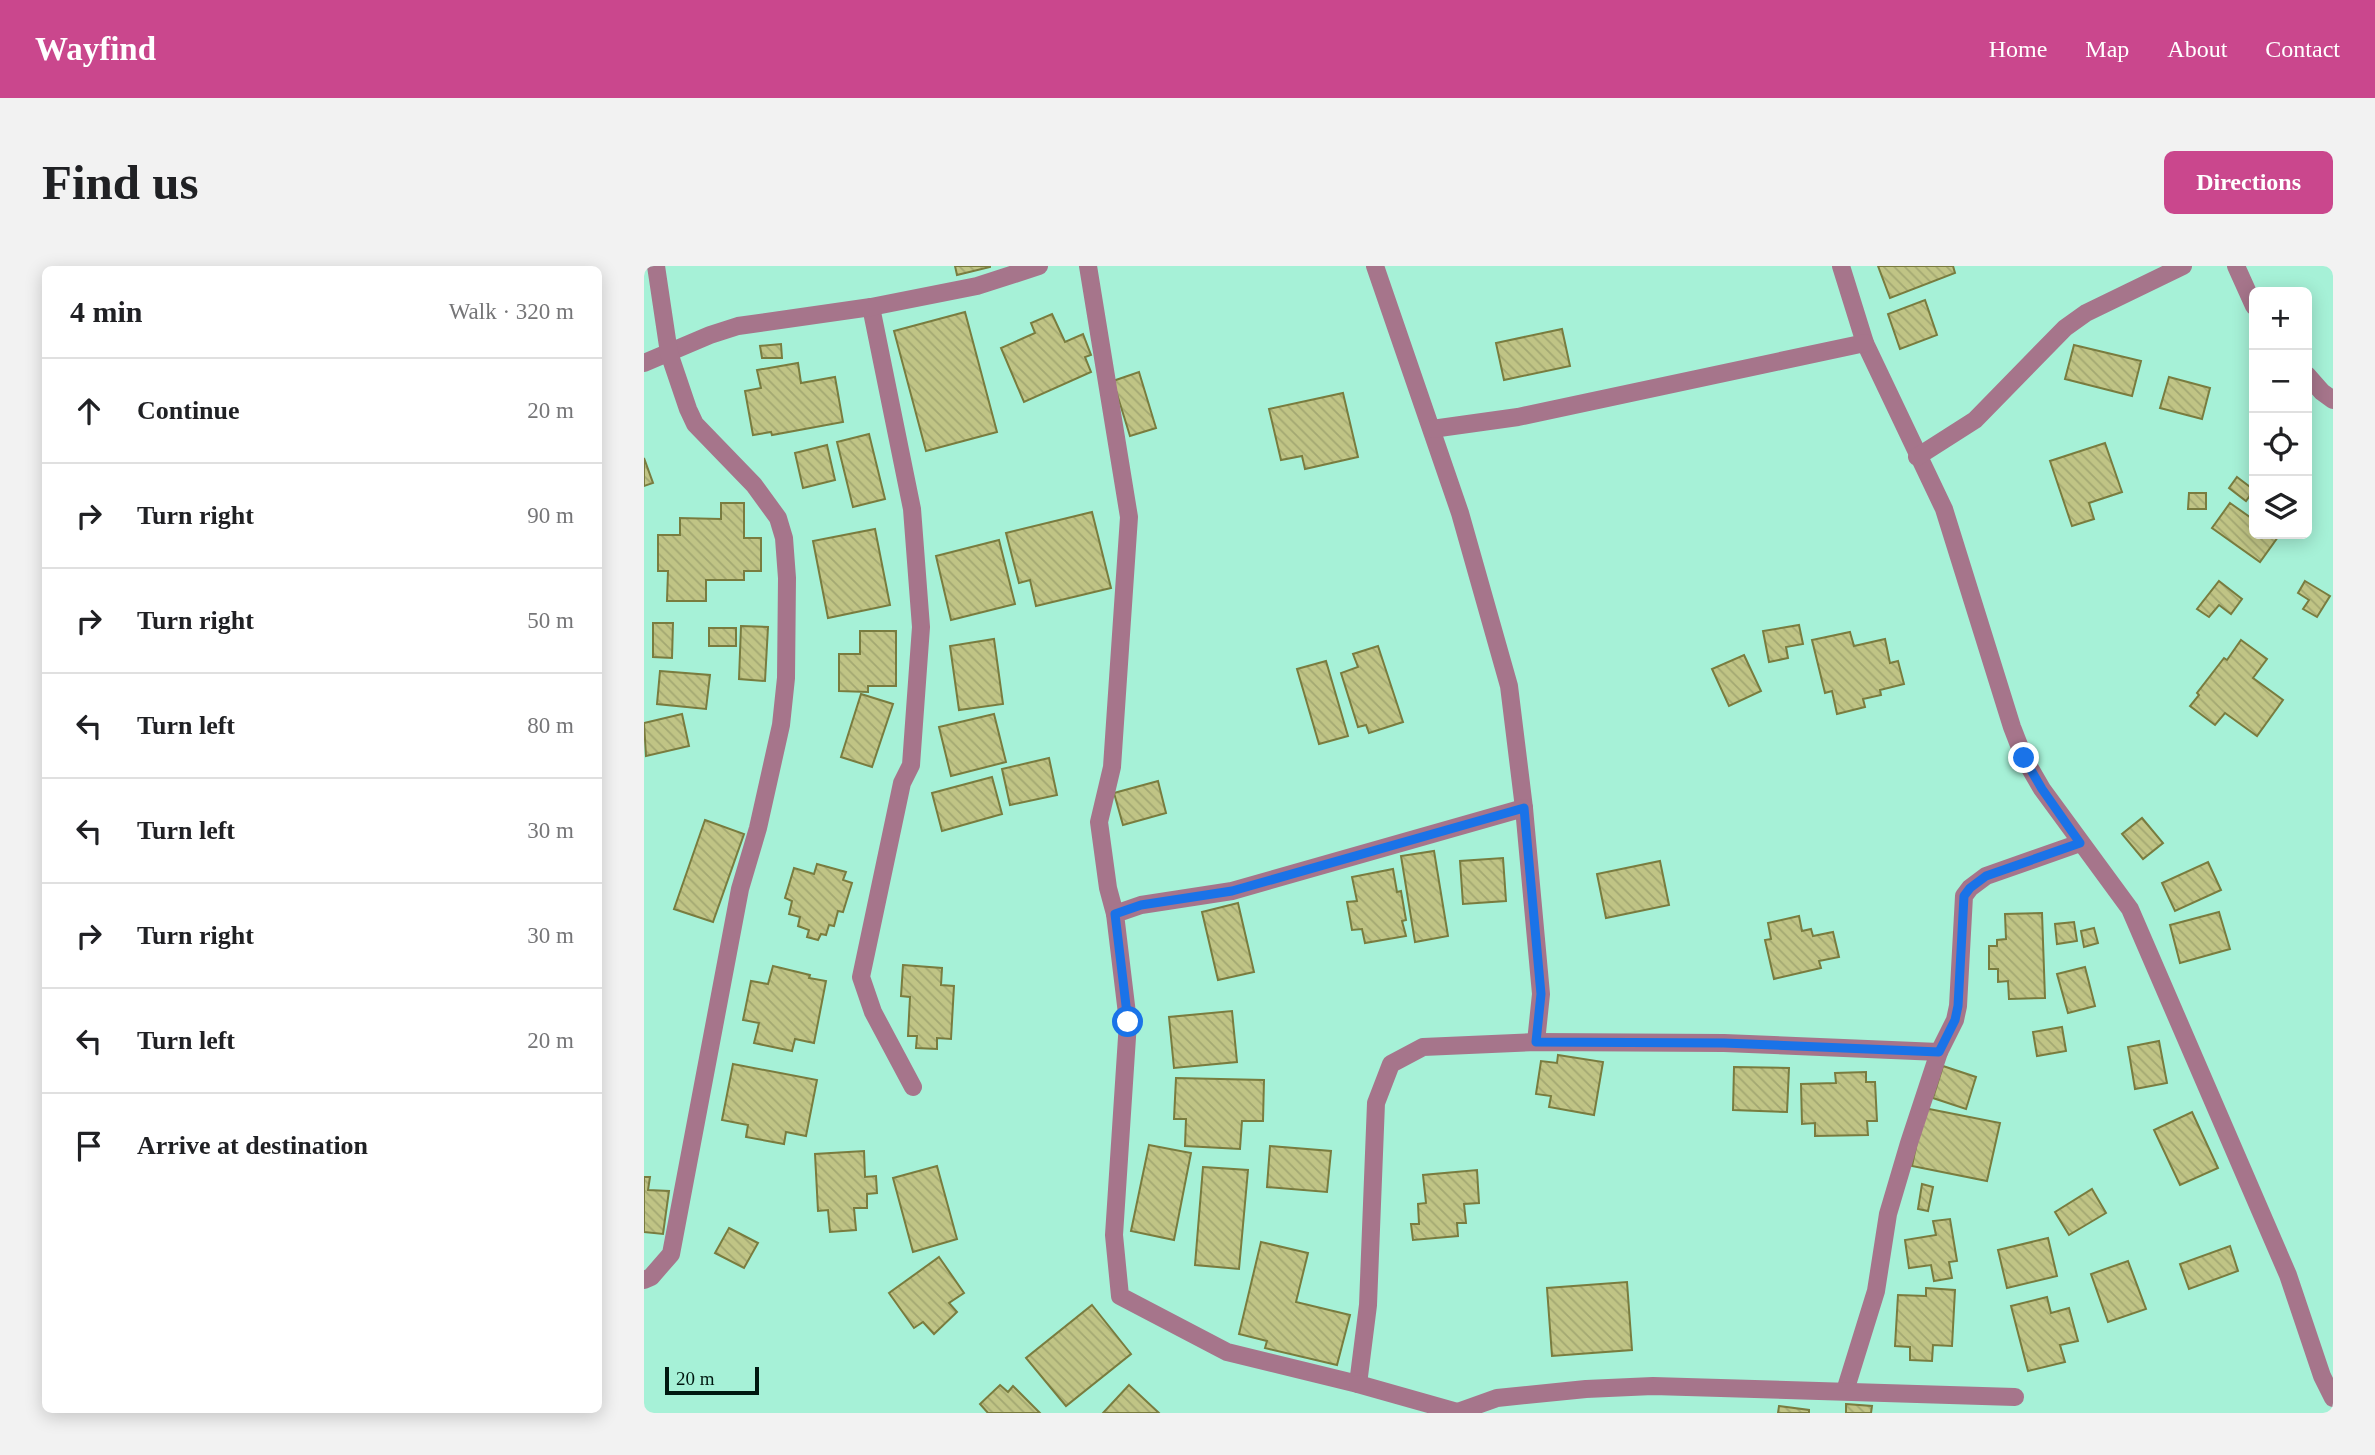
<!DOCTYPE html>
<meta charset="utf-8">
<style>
:root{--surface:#fff;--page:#f2f2f2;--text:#202124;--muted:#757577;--line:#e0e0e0;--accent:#ca478d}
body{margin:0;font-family:Georgia,serif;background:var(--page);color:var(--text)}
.controls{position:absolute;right:21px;top:21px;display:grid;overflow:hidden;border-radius:10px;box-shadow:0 4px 18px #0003}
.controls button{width:63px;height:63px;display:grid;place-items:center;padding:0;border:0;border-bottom:2px solid var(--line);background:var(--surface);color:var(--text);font:35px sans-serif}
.scale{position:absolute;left:21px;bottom:18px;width:94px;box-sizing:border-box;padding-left:7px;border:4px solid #001810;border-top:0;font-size:19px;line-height:24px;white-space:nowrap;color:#001810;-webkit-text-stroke:5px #a6f1d7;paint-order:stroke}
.stop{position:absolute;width:21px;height:21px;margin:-16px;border:5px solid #1a73e8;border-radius:50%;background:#fff}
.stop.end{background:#1a73e8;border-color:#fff;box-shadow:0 2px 7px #0008}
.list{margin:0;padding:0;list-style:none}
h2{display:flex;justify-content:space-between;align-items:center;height:91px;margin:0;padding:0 28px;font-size:30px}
h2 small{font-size:23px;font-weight:400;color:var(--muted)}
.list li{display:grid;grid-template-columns:46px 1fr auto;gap:21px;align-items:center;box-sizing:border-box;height:105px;padding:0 28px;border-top:2px solid var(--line)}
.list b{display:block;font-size:26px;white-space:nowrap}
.list em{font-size:23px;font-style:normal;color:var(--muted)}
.icon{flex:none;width:38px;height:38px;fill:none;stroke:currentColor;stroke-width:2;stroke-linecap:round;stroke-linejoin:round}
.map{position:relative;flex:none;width:1689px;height:1147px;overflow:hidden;border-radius:10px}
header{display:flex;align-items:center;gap:42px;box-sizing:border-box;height:98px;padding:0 35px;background:var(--accent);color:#fff}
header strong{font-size:33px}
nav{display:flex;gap:38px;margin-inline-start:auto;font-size:24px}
.intro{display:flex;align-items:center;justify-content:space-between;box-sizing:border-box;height:168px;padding:0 42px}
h1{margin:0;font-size:49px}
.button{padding:18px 32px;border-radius:10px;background:var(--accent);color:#fff;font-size:24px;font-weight:700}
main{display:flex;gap:42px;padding:0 42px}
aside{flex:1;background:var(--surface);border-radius:10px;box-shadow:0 4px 18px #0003}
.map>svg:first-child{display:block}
.building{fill:url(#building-back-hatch);stroke:#797c3f;stroke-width:2}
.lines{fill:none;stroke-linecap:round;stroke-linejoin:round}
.street{stroke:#a6758b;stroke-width:18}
.route{stroke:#1a73e8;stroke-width:9}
</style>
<header>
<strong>Wayfind</strong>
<nav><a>Home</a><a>Map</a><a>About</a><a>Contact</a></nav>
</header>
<div class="intro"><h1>Find us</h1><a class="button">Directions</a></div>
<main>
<aside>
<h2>4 min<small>Walk · 320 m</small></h2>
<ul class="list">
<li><svg class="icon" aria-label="ahead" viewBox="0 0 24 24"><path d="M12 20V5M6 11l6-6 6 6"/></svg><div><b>Continue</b></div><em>20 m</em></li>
<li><svg class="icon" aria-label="right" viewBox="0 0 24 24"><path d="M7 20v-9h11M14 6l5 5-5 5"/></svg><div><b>Turn right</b></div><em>90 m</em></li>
<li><svg class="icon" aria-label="right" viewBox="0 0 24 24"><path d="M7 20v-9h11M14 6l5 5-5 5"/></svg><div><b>Turn right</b></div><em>50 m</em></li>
<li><svg class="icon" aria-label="left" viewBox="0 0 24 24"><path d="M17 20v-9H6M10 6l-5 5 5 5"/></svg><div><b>Turn left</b></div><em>80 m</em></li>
<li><svg class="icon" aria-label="left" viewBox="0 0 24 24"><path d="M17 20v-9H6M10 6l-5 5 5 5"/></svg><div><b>Turn left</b></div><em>30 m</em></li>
<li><svg class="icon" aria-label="right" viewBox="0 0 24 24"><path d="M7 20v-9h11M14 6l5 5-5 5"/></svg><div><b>Turn right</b></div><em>30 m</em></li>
<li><svg class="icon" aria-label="left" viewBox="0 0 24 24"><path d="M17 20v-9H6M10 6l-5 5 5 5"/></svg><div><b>Turn left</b></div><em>20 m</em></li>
<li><svg class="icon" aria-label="arrive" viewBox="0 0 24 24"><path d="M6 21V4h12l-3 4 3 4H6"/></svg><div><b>Arrive at destination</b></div></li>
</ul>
</aside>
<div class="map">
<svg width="1689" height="1147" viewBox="0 0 1689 1147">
<defs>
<pattern id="building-back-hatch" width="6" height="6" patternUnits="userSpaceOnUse" patternTransform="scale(1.75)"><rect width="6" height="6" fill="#c0c485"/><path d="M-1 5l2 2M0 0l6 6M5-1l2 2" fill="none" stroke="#a3a872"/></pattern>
</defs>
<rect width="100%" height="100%" fill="#a6f1d7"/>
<g class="building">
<polygon points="311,0 346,0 346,1 313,9"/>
<polygon points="1234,0 1309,0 1311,7 1246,32"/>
<polygon points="1281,34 1293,69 1256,83 1244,48"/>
<polygon points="321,46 353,166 282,185 250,65"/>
<polygon points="408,48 421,76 439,68 447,89 441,91 447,106 380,136 357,82 391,67 387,57"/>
<polygon points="918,63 926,100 860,114 852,77"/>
<polygon points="137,78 138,92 118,92 116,80"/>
<polygon points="1430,79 1497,95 1488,130 1421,113"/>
<polygon points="154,97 157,117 191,111 199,156 128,169 127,166 109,169 101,125 117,122 113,104"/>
<polygon points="495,106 512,162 486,170 469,115"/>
<polygon points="1525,111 1566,122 1558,153 1516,142"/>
<polygon points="699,127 714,191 661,203 658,190 637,194 625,143"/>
<polygon points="225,168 241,233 209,241 193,176"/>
<polygon points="1461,177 1478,226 1445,237 1450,253 1428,260 1406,195"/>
<polygon points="183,179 191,214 159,222 151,187"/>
<polygon points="0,192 9,217 0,220"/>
<polygon points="1593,211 1610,224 1602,235 1585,222"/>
<polygon points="1545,227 1562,227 1562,243 1544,243"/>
<polygon points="77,237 100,237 100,272 117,272 117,305 100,305 100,314 62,314 62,335 23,335 24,305 14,305 14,269 36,269 36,252 77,253"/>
<polygon points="1586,237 1610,254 1610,268 1630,268 1634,271 1616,296 1568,262"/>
<polygon points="448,246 467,322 392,340 386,314 375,317 362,267"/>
<polygon points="231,263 246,339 184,352 169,275"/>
<polygon points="355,274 371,338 307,354 292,290"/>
<polygon points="1575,315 1598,333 1587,348 1575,339 1565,351 1553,343"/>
<polygon points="1661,315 1686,330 1673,351 1659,343 1665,334 1654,327"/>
<polygon points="9,357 29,357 28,392 9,391"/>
<polygon points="1155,359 1159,378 1142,381 1144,392 1125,396 1119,365"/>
<polygon points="97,360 124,361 121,415 95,413"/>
<rect x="65" y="362" width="27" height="18"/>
<polygon points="216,365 252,365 252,420 224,420 224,426 195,425 195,388 216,388"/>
<polygon points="1206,366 1210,380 1241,373 1246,397 1254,395 1260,418 1236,424 1237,429 1219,433 1221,441 1193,448 1188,425 1181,427 1168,374"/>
<polygon points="350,373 359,438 315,444 306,380"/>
<polygon points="1597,374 1623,393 1609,412 1639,434 1613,470 1581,447 1571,459 1546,440 1555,429 1553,427 1580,392 1583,394"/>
<polygon points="734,380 759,456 725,467 722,459 714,461 697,407 714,401 709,388"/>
<polygon points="1100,389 1117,425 1085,440 1068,403"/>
<polygon points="682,395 704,470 675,478 653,403"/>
<polygon points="16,405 66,409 62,443 13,438"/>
<polygon points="217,428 249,438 228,501 197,491"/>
<polygon points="38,448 45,480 2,490 0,457"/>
<polygon points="350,448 362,496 307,510 295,461"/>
<polygon points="405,492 413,529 366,539 358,503"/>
<polygon points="348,511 358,548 298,565 288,527"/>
<polygon points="514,515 522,547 479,559 470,527"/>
<polygon points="1498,552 1519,577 1499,593 1478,568"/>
<polygon points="61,554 100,568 69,656 30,643"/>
<polygon points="790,585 804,670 771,676 757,590"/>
<polygon points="859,592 862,635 819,638 816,595"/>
<polygon points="1016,595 1025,639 962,652 953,608"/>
<polygon points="1564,596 1577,624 1531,645 1518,617"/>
<polygon points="173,598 202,606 199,614 208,617 199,646 194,645 190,660 185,659 182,669 177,668 174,674 163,671 165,664 154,660 156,651 145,648 148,635 141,632 150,602 170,608"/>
<polygon points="749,603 753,626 757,625 762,654 758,655 762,670 721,677 718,663 708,664 703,636 713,635 708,611"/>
<polygon points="594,637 610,706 574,714 558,646"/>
<polygon points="1575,646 1586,683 1536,697 1526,659"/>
<polygon points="1398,647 1401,732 1365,733 1364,715 1354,716 1354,703 1345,703 1345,680 1353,680 1353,674 1362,673 1361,648"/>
<polygon points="1155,650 1158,665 1167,663 1169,670 1189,666 1195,691 1175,695 1177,702 1130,713 1121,674 1127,673 1124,657"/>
<polygon points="1430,656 1433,675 1413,678 1411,658"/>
<polygon points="1450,662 1454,677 1440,681 1437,665"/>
<polygon points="259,699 298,702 297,719 310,720 307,773 293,772 293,783 272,782 273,770 264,770 266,731 257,730"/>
<polygon points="129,700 166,709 165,712 182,715 170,777 151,773 148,785 110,777 115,757 99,754 107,715 124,718"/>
<polygon points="1441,701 1451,740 1424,747 1413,708"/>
<polygon points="588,745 593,796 530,802 525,751"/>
<polygon points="1418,761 1422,785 1393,790 1389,766"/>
<polygon points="1515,775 1523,817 1491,823 1484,781"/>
<polygon points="914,789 959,796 950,849 905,841 907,830 892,828 897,795 913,797"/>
<polygon points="89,798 173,814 162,870 142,866 140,878 102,871 104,859 78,854"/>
<polygon points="1299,800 1332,811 1322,843 1289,832"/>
<polygon points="1090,801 1145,802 1143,846 1089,844"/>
<polygon points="1222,806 1222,816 1231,816 1233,855 1223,855 1224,869 1171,870 1171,857 1158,858 1157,818 1192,817 1191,807"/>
<polygon points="532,812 620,814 619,855 598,855 596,883 541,880 542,853 530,853"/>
<polygon points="1280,842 1356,857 1343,915 1268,900"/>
<polygon points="1548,846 1574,902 1536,919 1510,864"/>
<polygon points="505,879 547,887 530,974 487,965"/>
<polygon points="626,880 687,885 683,926 623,921"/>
<polygon points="220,885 221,911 232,910 233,927 223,928 223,942 210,942 212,964 186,966 184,944 174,945 171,888"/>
<polygon points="293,900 313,973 269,986 249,912"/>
<polygon points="559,901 604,904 595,1003 551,999"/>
<polygon points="833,904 835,937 820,938 822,957 813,957 814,970 769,974 767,958 775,958 774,938 782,937 779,909"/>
<polygon points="0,911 6,911 4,924 25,925 19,968 0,966"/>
<polygon points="1278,918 1289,921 1284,945 1274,943"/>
<polygon points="1448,923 1462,947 1425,969 1411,946"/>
<polygon points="1306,953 1313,995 1305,996 1308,1012 1290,1015 1287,999 1265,1002 1261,974 1292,969 1289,955"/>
<polygon points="85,962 114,977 100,1002 71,987"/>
<polygon points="1404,972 1413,1010 1363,1022 1354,984"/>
<polygon points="617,976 664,987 652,1036 706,1049 693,1099 621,1082 623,1075 595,1068"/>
<polygon points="1586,980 1594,1005 1545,1023 1536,998"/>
<polygon points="295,991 320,1027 305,1037 313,1046 290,1068 279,1056 270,1062 245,1027"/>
<polygon points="1484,995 1502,1043 1464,1056 1447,1008"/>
<polygon points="983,1016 988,1084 908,1090 903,1022"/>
<polygon points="1282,1022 1311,1024 1308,1080 1289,1079 1288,1095 1266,1094 1266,1081 1251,1080 1254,1029 1282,1030"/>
<polygon points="1403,1031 1407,1047 1425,1042 1434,1075 1416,1079 1421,1096 1384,1105 1367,1040"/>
<polygon points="448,1039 487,1088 422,1140 382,1092"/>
<polygon points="356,1119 364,1126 369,1120 396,1147 344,1147 336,1138"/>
<polygon points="485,1119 515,1147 459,1147"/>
<polygon points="1202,1138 1228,1140 1227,1147 1202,1147"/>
<polygon points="1135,1140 1165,1144 1165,1147 1134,1147"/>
</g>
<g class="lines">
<g class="street">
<polyline points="444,0 485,251 468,501 455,556 464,622 471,648"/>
<polyline points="731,0 816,247 865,420 880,542 897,728 892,776"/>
<polyline points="1197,0 1221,77 1300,243 1368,461 1380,492 1398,523 1486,643 1644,1009 1678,1110 1689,1132"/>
<polyline points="1592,0 1610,40"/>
<polyline points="227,41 268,243 277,361 267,499 258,517 217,711 229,746 269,821"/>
<polyline points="0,97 66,69 94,60 227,41 333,20 395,0"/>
<polyline points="1663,109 1678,126 1689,134"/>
<polyline points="788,163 874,151 1221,77"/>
<polyline points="1273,191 1331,154 1421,62 1442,47 1539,0"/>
<polyline points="880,542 588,625 497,639 471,648 484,756 470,969 476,1030 583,1086 714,1118 724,1039 732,837 747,798 779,781 892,776 1080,777 1295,786"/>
<polyline points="0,1014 7,1011 27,988 96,623 114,562 137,459 142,412 143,312 140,272 134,252 110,219 51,158 44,143 25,87 12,0"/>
<polyline points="714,1118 813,1146"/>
<polyline points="1201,1125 1232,1025 1244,948 1265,877 1295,786 1311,754 1314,740 1320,630 1326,622 1342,610 1436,577"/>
<polyline points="811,1147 853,1132 942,1123 1009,1120 1371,1131"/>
</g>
</g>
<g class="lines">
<polyline class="route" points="484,756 471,648 497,639 588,625 880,542 897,728 892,776 1080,777 1295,786 1311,754 1314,740 1320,630 1326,622 1342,610 1436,577 1398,523 1380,492"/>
</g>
</svg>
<div class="controls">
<button>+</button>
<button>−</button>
<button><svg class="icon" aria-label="locate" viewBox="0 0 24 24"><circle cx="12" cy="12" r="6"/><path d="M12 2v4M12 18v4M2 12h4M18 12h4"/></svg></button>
<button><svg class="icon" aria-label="layers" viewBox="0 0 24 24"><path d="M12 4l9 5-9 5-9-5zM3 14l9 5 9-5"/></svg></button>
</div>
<div class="scale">20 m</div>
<div class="stop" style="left:484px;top:756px"></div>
<div class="stop end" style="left:1380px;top:492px"></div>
</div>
</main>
